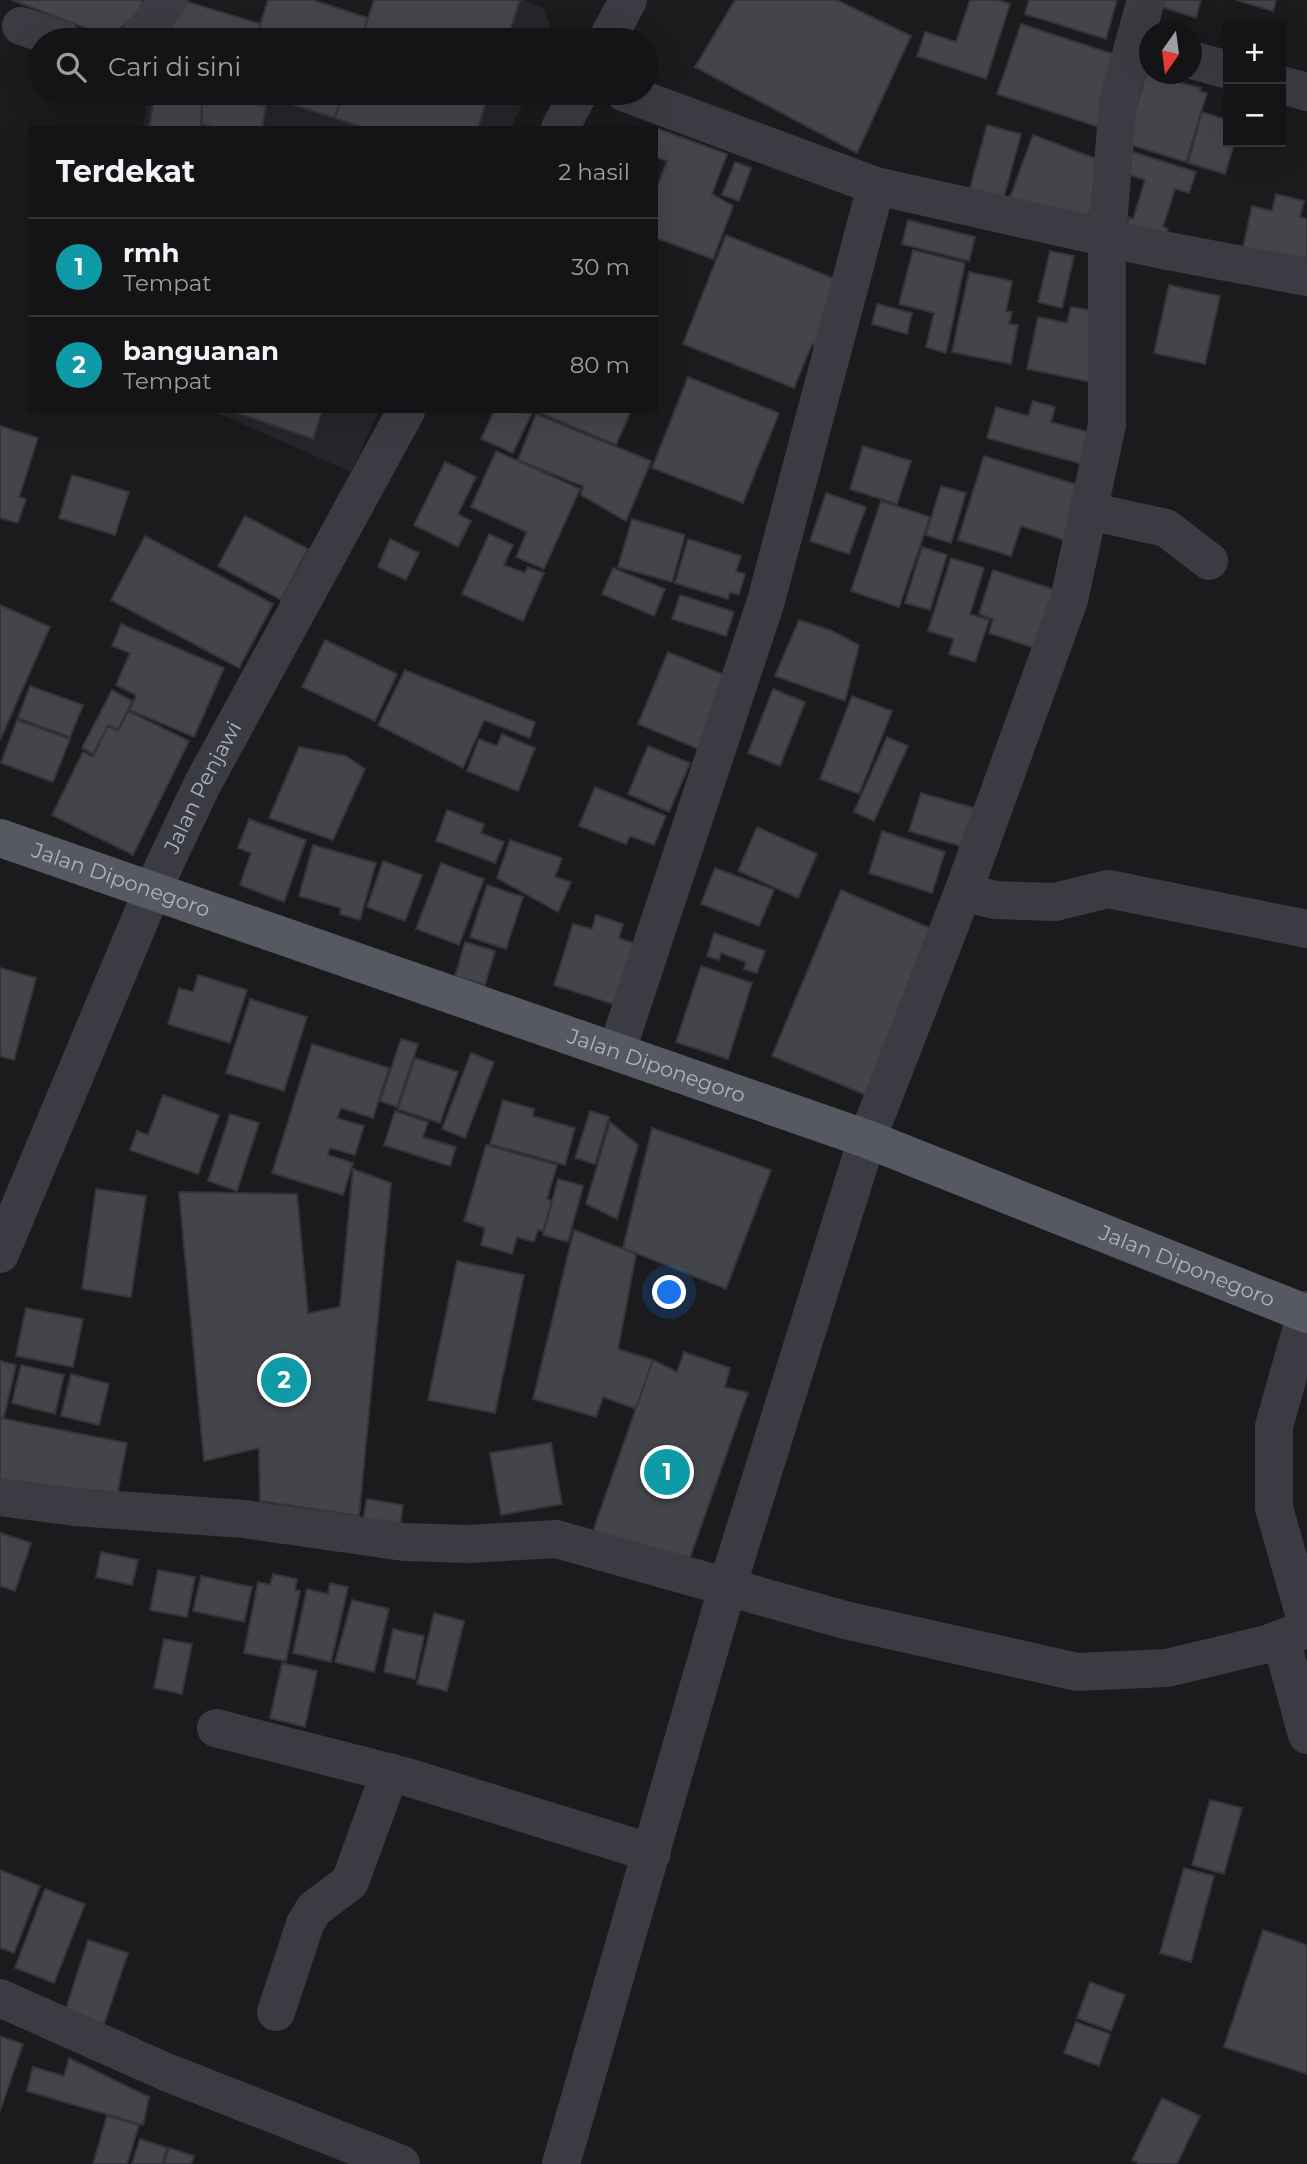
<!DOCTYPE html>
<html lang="id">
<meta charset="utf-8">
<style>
:root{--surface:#141416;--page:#1d1d1f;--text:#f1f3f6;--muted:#9d9ea1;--line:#333335;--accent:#8c9099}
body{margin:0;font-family:Montserrat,sans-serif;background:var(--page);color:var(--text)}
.controls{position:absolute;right:21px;top:21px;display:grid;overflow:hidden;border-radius:0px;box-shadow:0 7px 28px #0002}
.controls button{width:63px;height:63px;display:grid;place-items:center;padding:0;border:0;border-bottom:2px solid var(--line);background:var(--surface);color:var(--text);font:35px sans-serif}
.compass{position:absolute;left:1139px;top:21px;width:63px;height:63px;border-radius:50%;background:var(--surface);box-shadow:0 7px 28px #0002;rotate:194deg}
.you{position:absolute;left:670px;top:1293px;width:24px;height:24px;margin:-18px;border:5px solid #fff;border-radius:50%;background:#1a73e8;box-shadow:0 0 0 10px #1a73e833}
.badge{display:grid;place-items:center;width:46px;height:46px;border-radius:50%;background:var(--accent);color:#fff;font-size:23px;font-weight:700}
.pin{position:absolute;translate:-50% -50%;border:4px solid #fff;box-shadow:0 2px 7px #0006}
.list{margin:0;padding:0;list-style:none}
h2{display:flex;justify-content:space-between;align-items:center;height:91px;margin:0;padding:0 28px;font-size:30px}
h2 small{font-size:23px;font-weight:400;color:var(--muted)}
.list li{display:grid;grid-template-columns:46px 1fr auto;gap:21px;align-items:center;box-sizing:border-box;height:98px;padding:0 28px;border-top:2px solid var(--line)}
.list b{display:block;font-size:26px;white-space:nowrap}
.list p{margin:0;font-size:23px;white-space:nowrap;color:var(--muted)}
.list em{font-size:23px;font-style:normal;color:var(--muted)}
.icon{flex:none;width:38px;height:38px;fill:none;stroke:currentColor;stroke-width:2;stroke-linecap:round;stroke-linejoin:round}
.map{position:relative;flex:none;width:1307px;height:2164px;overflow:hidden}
.search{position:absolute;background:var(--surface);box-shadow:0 7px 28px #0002;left:28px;top:28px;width:630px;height:77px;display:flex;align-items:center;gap:18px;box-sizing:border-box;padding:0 24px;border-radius:38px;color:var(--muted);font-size:26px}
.panel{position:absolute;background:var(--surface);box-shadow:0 7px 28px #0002;left:28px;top:126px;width:630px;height:287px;border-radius:0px}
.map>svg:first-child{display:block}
.built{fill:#26262a}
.building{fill:#44454a;stroke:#343439;stroke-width:2}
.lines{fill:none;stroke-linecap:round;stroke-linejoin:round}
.minor{stroke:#3b3c43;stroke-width:38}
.tertiary{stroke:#3b3c43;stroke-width:38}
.primary{stroke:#575962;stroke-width:38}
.labels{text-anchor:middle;stroke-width:5;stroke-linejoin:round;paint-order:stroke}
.street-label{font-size:21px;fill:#acb1be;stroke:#151518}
</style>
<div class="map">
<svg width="1307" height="2164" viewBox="0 0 1307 2164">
<rect width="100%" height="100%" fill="#1b1a1d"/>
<g class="built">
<polygon points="374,0 524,0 543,8 552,31 549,40 361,40"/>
<polygon points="149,93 255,93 334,118 343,93 528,93 511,128 143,128"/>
<polygon points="213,411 379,411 351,472"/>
</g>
<g class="building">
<polygon points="12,0 143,0 138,13 117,31 88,29"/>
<polygon points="181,0 261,24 255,40 168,40"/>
<polygon points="268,0 313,0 368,18 361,40 255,40"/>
<polygon points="374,0 520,0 507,40 361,40"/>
<polygon points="735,0 837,0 911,36 857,153 695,67"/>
<polygon points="970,0 998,0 1010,4 986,79 917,56 925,32 956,42"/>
<polygon points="1029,0 1117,0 1106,39 1025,14"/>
<polygon points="1153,0 1201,0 1196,18 1152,4"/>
<polygon points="1236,0 1276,0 1273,11"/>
<polygon points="1021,24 1122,57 1099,127 997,94"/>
<polygon points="1146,74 1201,88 1200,91 1207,93 1186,162 1125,143"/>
<polygon points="155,93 202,93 201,128 149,128"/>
<polygon points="202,93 266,106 262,128 217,128 202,124"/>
<polygon points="255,93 343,93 335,118"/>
<polygon points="343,93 489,93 478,128 364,128 335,118"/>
<polygon points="1202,112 1228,120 1228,142 1235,142 1225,174 1188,163"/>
<polygon points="987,125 1021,134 1001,208 967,199"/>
<polygon points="656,128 727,154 712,194 733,206 713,259 656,238 656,189 667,161 656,157"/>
<polygon points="1033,135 1108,163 1083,230 1008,203"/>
<polygon points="1130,151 1196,172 1189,193 1175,189 1163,227 1168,229 1161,249 1123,237 1129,217 1133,219 1145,180 1123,173"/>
<polygon points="735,162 751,168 739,201 722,195"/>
<polygon points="1276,194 1304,201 1300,217 1307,219 1307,258 1240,261 1252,206 1272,211"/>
<polygon points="908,220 975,237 969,261 902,244"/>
<polygon points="726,235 838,280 819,347 812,344 794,388 683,344"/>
<polygon points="913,250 965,263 946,353 926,347 934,313 899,304"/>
<polygon points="1050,251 1074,256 1062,308 1038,302"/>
<polygon points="969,272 1012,281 1006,311 1012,312 1009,324 1018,325 1011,364 952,352"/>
<polygon points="1169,285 1220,296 1205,364 1154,353"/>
<polygon points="877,304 912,313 907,334 872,324"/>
<polygon points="1071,307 1105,313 1091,382 1027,369 1038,317 1067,323"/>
<polygon points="688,377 779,413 743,503 652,468"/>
<polygon points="1033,401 1055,407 1051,422 1099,435 1090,466 987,438 996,407 1028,416"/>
<polygon points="232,411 322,411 313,439"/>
<polygon points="494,411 532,413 513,453 481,439"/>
<polygon points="536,411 631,411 616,445"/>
<polygon points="536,414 651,461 626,521 581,495 583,486 518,460"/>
<polygon points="0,426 38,438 19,497 26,499 18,523 0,518"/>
<polygon points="863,446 911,461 897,504 850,489"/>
<polygon points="496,451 580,489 544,569 516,557 527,532 471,507"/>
<polygon points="984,456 1078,485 1077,544 1021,526 1011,556 958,540"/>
<polygon points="445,462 476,477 458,514 471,521 458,547 414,525"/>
<polygon points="72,475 129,492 115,535 59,518"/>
<polygon points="941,486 966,493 951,543 926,535"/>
<polygon points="826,493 866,507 849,554 810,541"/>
<polygon points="881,501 930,517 899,607 851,591"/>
<polygon points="245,516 308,549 281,600 218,566"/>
<polygon points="632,519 685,535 672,582 618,567"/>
<polygon points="489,534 513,545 504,565 525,573 528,567 544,573 523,621 462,594"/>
<polygon points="145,536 273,604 239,668 111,600"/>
<polygon points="390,539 419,553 406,580 378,567"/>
<polygon points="688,539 741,556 736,571 745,574 739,595 730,592 728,599 675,583"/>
<polygon points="922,547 947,555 930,610 905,603"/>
<polygon points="951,558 984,568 970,614 989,620 975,662 949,654 954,639 928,631"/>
<polygon points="613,568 665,589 654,616 602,594"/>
<polygon points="993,570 1062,592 1044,651 989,633 993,619 979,614"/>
<polygon points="680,595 734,612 726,636 672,619"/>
<polygon points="0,605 50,627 0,740"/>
<polygon points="799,620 830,630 859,645 845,701 775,676"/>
<polygon points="121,624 224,668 194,737 130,710 136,695 116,685 130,653 112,646"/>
<polygon points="325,640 397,674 375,721 302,687"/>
<polygon points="668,652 732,678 701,750 638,724"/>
<polygon points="405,670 535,722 530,738 484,720 463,768 378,725"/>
<polygon points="30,686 83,705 70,737 18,718"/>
<polygon points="773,689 805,702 780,766 748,753"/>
<polygon points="112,690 132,701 118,730 108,725 93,754 82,748"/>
<polygon points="852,696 892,711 859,794 820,779"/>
<polygon points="128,711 189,741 133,855 52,815 83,752 93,757 108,726 118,731"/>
<polygon points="17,720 70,739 53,782 1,763"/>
<polygon points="502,734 535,748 518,791 467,771 479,739 497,746"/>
<polygon points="887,737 908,746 874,821 854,812"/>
<polygon points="648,746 690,763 669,812 628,794"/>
<polygon points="299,747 346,756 365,769 333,840 269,818"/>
<polygon points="595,787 666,816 654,845 630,836 626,844 579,826"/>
<polygon points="921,793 978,809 967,848 909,831"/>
<polygon points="447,810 484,824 481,833 504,842 495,863 436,841"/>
<polygon points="249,819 306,840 284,902 240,885 251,853 238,848"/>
<polygon points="757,827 817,854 798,898 738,871"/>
<polygon points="882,831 945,852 932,893 869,873"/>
<polygon points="510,840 562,858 555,877 571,882 558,912 497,878"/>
<polygon points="313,845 376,863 360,920 340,914 341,908 299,896"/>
<polygon points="383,861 422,875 405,921 367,907"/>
<polygon points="441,863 484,879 459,945 416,929"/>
<polygon points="715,868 774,890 759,926 701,904"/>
<polygon points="487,885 523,897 506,949 470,937"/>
<polygon points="841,890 942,933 873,1098 772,1056"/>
<polygon points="596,915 623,924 619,938 636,944 616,1005 554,985 573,924 592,929"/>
<polygon points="714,933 765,951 757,973 744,969 746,962 721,953 719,960 707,956"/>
<polygon points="465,942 495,951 485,985 455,976"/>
<polygon points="701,966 752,983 728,1059 676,1042"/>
<polygon points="0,968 36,978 14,1060 0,1056"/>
<polygon points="198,975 247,990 230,1043 168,1024 179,988 193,992"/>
<polygon points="250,999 307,1017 284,1091 226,1073"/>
<polygon points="401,1039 418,1044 397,1107 380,1101"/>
<polygon points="312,1044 389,1068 373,1118 341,1108 337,1118 364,1126 355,1155 330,1148 328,1155 353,1163 343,1195 272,1173"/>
<polygon points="471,1053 494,1062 465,1138 442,1129"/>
<polygon points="415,1058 458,1072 440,1123 398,1109"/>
<polygon points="163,1095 219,1115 198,1174 130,1150 137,1131 148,1135"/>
<polygon points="503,1100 534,1109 533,1116 575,1128 565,1165 490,1144"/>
<polygon points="395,1111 428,1122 423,1137 456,1147 450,1166 384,1145"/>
<polygon points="590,1111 609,1117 595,1164 575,1158"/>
<polygon points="230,1114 259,1123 237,1191 208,1181"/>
<polygon points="610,1122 638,1145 617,1219 586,1204"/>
<polygon points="652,1128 771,1170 726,1289 623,1248"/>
<polygon points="486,1145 557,1165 547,1199 552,1201 543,1231 538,1230 534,1242 517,1237 512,1254 481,1245 485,1228 464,1221"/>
<polygon points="353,1169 391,1183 359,1516 260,1501 259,1448 204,1461 179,1192 297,1194 308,1313 340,1307"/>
<polygon points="558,1179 583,1186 568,1242 543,1235"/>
<polygon points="96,1189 146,1196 131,1297 82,1289"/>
<polygon points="574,1230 636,1254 618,1349 653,1360 636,1409 603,1397 596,1417 533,1399"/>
<polygon points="457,1261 524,1275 495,1413 428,1400"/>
<polygon points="26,1308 83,1319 73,1367 16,1356"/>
<polygon points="684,1352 730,1368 725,1387 748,1393 686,1569 592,1534 653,1360 677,1372"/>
<polygon points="0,1361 16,1365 4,1417 0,1416"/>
<polygon points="21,1365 64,1375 55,1414 12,1403"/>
<polygon points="71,1374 109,1384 99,1425 61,1416"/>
<polygon points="0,1418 127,1443 115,1505 0,1483"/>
<polygon points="551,1443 562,1504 501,1515 490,1453"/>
<polygon points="367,1499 403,1505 398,1538 361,1532"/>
<polygon points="0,1533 31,1543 15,1591 0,1586"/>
<polygon points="101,1552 138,1560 132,1585 96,1577"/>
<polygon points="158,1570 195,1577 187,1617 150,1610"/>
<polygon points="273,1574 297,1579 295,1590 300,1591 286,1661 244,1653 258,1582 270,1585"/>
<polygon points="201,1576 252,1587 244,1622 193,1611"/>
<polygon points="330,1583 348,1587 331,1662 293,1653 307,1589 328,1594"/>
<polygon points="352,1600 389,1609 374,1672 335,1662"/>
<polygon points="434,1613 464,1621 447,1691 417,1684"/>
<polygon points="393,1629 424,1636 415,1679 384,1672"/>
<polygon points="164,1639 192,1644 182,1694 154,1688"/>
<polygon points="282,1663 317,1671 305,1727 270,1718"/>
<polygon points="1210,1800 1242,1808 1224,1874 1192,1865"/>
<polygon points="1184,1868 1214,1876 1191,1962 1160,1953"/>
<polygon points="0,1870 40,1886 14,1953 0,1948"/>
<polygon points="45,1889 85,1904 54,1983 15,1968"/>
<polygon points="1263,1930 1307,1945 1307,2074 1224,2047"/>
<polygon points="88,1940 128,1953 100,2036 61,2024"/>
<polygon points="1090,1982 1125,1995 1111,2031 1077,2018"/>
<polygon points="1076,2022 1110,2034 1099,2066 1064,2053"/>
<polygon points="0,2036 23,2044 0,2111"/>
<polygon points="69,2058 149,2097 143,2125 27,2091 33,2067 64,2076"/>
<polygon points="1162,2098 1200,2116 1177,2164 1140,2164 1132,2160"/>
<polygon points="107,2116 139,2125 127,2164 93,2164"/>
<polygon points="140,2139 167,2148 162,2164 132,2164"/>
<polygon points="169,2148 194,2156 191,2164 164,2164"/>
</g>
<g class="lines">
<g class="minor">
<polyline points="21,26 63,40"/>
<polyline points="138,40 169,0"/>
<polyline points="1192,60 1228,70"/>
<polyline points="1281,85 1307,92"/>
<polyline points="625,93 876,186 1157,249 1307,277"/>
<polyline points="1089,511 1166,528 1209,561"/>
<polyline points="963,892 995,900 1055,902 1108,889 1307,929"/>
<polyline points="617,1050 766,601 876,186"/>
<polyline points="1307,1310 1274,1426 1274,1508 1307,1624"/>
<polyline points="0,1497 75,1507 244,1519 404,1542 468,1544 556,1539 845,1620 1077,1672 1167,1668 1267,1644 1307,1629"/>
<polyline points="1281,1639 1307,1735"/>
<polyline points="216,1728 407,1777 652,1853"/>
<polyline points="0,1998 166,2072 401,2164"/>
<polyline points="276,2012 305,1924 314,1909 350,1882 390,1772"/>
<polyline points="561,2164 732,1571 867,1139 963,892 1069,600 1107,425 1107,238 1118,102 1146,0"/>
</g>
<g class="tertiary">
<polyline points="607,40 628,0"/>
<polyline points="560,128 579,93"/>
<path id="s1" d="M0 1254 153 889 202 785 406 411"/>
</g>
<path class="primary" id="s2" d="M0 838 867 1139 1307 1314"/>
</g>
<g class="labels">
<g class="street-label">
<text dy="7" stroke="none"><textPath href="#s1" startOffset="509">Jalan Penjawi</textPath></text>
<text dy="7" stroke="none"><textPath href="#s2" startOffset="128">Jalan Diponegoro</textPath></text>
<text dy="7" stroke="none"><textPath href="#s2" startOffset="695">Jalan Diponegoro</textPath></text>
<text dy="7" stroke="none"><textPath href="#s2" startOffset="1262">Jalan Diponegoro</textPath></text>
</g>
</g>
</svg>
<div class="controls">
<button>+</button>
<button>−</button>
</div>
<svg class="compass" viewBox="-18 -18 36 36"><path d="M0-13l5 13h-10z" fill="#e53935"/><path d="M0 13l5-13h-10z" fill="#9d9ea1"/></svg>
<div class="you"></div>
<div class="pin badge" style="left:667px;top:1472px;background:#0f9aa8">1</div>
<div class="pin badge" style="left:284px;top:1380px;background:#0f9aa8">2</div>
<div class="search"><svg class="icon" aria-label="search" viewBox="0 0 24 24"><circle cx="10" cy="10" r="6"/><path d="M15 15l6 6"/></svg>Cari di sini</div>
<section class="panel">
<h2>Terdekat<small>2 hasil</small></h2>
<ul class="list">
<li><span class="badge" style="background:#0f9aa8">1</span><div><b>rmh</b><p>Tempat</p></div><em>30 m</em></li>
<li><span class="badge" style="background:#0f9aa8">2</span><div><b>banguanan</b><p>Tempat</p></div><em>80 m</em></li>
</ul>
</section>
</div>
